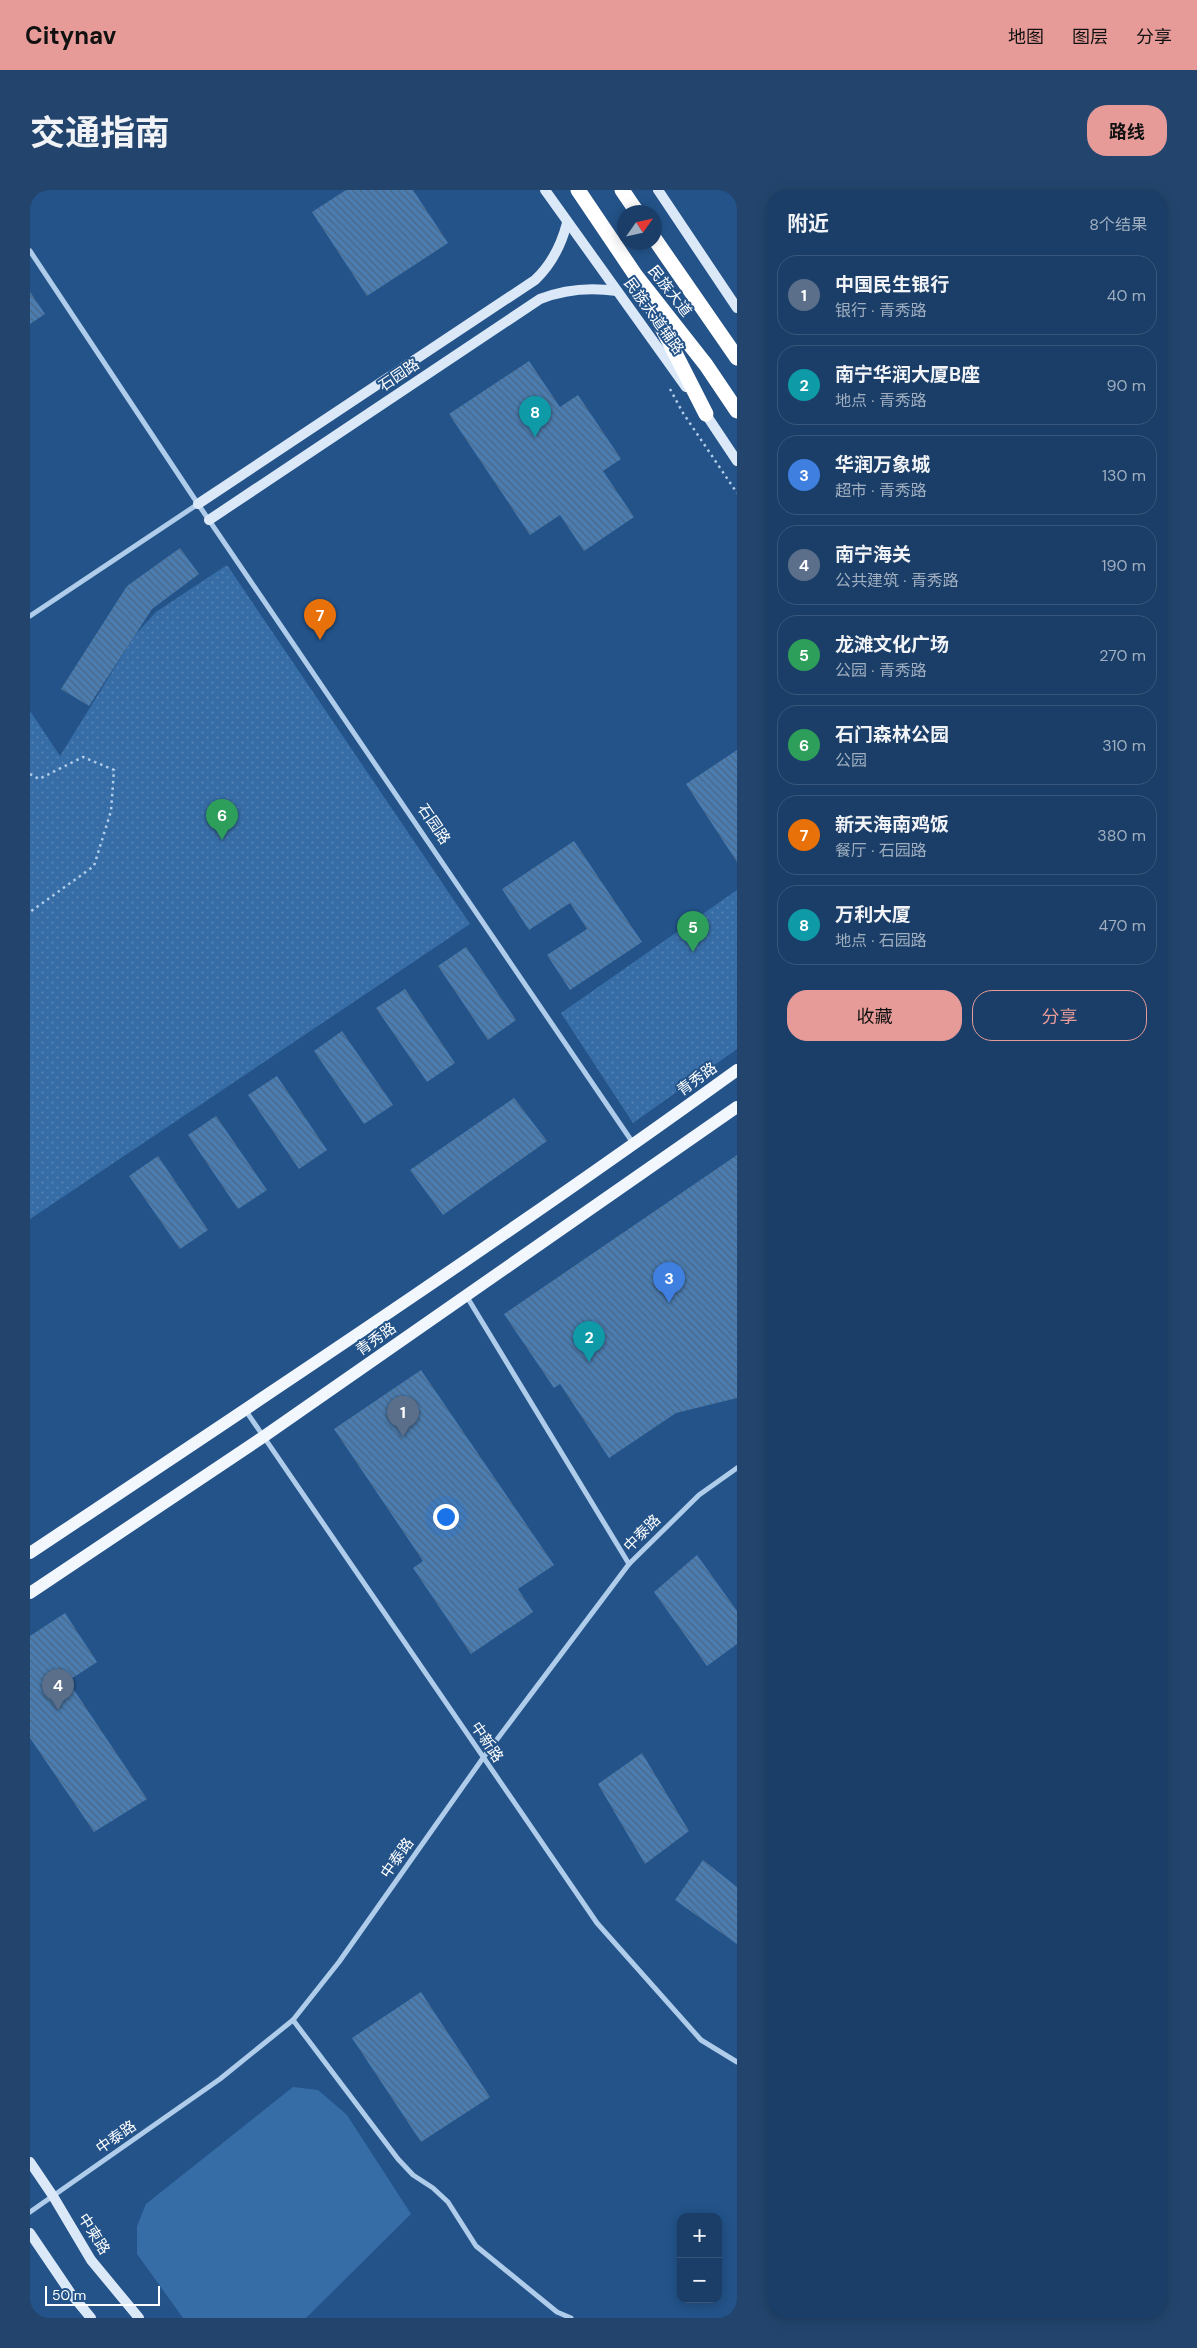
<!DOCTYPE html>
<html lang="zh">
<meta charset="utf-8">
<style>
:root{--surface:#1a3e67;--page:#23456d;--text:#f1f3f6;--muted:#9faec0;--line:#38577b;--accent:#e69b98}
body{margin:0;font-family:"DM Sans","Noto Sans SC",sans-serif;background:var(--page);color:var(--text)}
.controls{position:absolute;right:15px;bottom:15px;display:grid;overflow:hidden;border-radius:10px;box-shadow:0 2px 12px #0003}
.controls button{width:45px;height:45px;display:grid;place-items:center;padding:0;border:0;border-bottom:1px solid var(--line);background:var(--surface);color:var(--text);font:25px sans-serif}
.compass{position:absolute;left:587px;top:15px;width:45px;height:45px;border-radius:50%;background:var(--surface);box-shadow:0 2px 12px #0003;rotate:56deg}
.scale{position:absolute;left:15px;bottom:12px;width:115px;box-sizing:border-box;padding-left:5px;border:2px solid #fff;border-top:0;font-size:14px;line-height:18px;white-space:nowrap;color:#fff;-webkit-text-stroke:4px #235389;paint-order:stroke}
.you{position:absolute;left:415px;top:1326px;width:18px;height:18px;margin:-12px;border:4px solid #fff;border-radius:50%;background:#1a73e8;box-shadow:0 0 0 8px #1a73e833}
.badge{display:grid;place-items:center;width:32px;height:32px;border-radius:50%;background:var(--accent);color:#fff;font-size:16px;font-weight:700}
.pin{position:absolute;translate:-50% -41px;filter:drop-shadow(0 1px 2px #0008)}
.pin::after{content:'';position:absolute;top:26px;width:18px;height:15px;background:inherit;clip-path:polygon(0 0,100% 0,50% 100%)}
.list{margin:0;padding:0;list-style:none}
h2{display:flex;justify-content:space-between;align-items:center;height:65px;margin:0;padding:0 20px;font-size:21px}
h2 small{font-size:16px;font-weight:400;color:var(--muted)}
.list li{display:grid;grid-template-columns:32px 1fr auto;gap:15px;align-items:center;box-sizing:border-box;height:80px;margin:0 10px 10px;padding:0 10px;border:1px solid var(--line);border-radius:20px}
.list b{display:block;font-size:19px;white-space:nowrap}
.list p{margin:0;font-size:16px;white-space:nowrap;color:var(--muted)}
.list em{font-size:16px;font-style:normal;color:var(--muted)}
.actions{display:flex;gap:10px;padding:15px 20px}
.actions a{flex:1;padding:11px 0;border:1px solid var(--accent);border-radius:20px;text-align:center;font-size:18px;color:var(--accent)}
.actions .main{background:var(--accent);color:#111}
.map{position:relative;flex:none;width:707px;height:2128px;overflow:hidden;border-radius:20px}
header{display:flex;align-items:center;gap:30px;box-sizing:border-box;height:70px;padding:0 25px;background:var(--accent);color:#111}
header strong{font-size:24px}
nav{display:flex;gap:28px;margin-inline-start:auto;font-size:18px}
.intro{display:flex;align-items:center;justify-content:space-between;box-sizing:border-box;height:120px;padding:0 30px}
h1{margin:0;font-size:35px}
.button{padding:12px 22px;border-radius:20px;background:var(--accent);color:#111;font-size:18px;font-weight:700}
main{display:flex;gap:30px;padding:0 30px}
aside{flex:1;background:var(--surface);border-radius:20px;box-shadow:0 2px 12px #0003}
.map>svg:first-child{display:block}
.green{fill:#376da6}
.park{fill:url(#park-dots)}
.building{fill:url(#building-back-hatch)}
.lines{fill:none;stroke-linecap:round;stroke-linejoin:round}
.path{stroke:#afccea;stroke-width:2.5;stroke-dasharray:2.5 4;stroke-linecap:butt}
.street{stroke:#afccea;stroke-width:5}
.secondary{stroke:#dae8f8;stroke-width:10}
.primary{stroke:#f2f7fe;stroke-width:12}
.highway{stroke:#fff;stroke-width:15}
.labels{text-anchor:middle;stroke-width:4;stroke-linejoin:round;paint-order:stroke}
.street-label{font-size:15px;fill:#fff;stroke:#235389}
</style>
<header>
<strong>Citynav</strong>
<nav><a>地图</a><a>图层</a><a>分享</a></nav>
</header>
<div class="intro"><h1>交通指南</h1><a class="button">路线</a></div>
<main>
<div class="map">
<svg width="707" height="2128" viewBox="0 0 707 2128">
<defs>
<pattern id="park-dots" width="8" height="8" patternUnits="userSpaceOnUse" patternTransform="scale(1.25)"><rect width="8" height="8" fill="#376da6"/><path d="M2 2h.1M6 6h.1" fill="none" stroke="#5583b3" stroke-width="1.8" stroke-linecap="round"/></pattern>
<pattern id="building-back-hatch" width="6" height="6" patternUnits="userSpaceOnUse" patternTransform="scale(1.25)"><rect width="6" height="6" fill="#4b7db1"/><path d="M-1 5l2 2M0 0l6 6M5-1l2 2" fill="none" stroke="#4b6784"/></pattern>
</defs>
<rect width="100%" height="100%" fill="#235389"/>
<polygon class="green" points="263,1897 288,1900 317,1925 381,2024 276,2128 153,2128 107,2064 107,2036 116,2014"/>
<g class="park">
<polygon points="197,375 440,734 0,1029 0,521 30,566 105,445 126,422"/>
<polygon points="707,700 707,859 603,933 531,823"/>
</g>
<g class="building">
<polygon points="316,0 383,0 418,53 337,106 282,22"/>
<polygon points="0,102 15,124 0,134"/>
<polygon points="499,171 530,217 548,205 591,269 573,281 604,327 554,361 530,325 500,345 419,224"/>
<polygon points="150,358 169,384 122,419 59,516 31,499 97,396"/>
<polygon points="707,560 707,672 656,594"/>
<polygon points="544,651 612,752 540,800 517,765 557,739 540,713 499,740 472,699"/>
<polygon points="436,757 486,830 458,850 408,776"/>
<polygon points="375,799 425,873 397,892 346,818"/>
<polygon points="312,841 363,915 334,934 284,861"/>
<polygon points="247,886 297,960 269,979 218,905"/>
<polygon points="484,908 517,951 413,1025 380,980"/>
<polygon points="186,926 237,1000 208,1019 158,945"/>
<polygon points="707,965 707,1208 646,1223 579,1268 530,1194 524,1198 474,1124"/>
<polygon points="128,966 178,1040 150,1059 99,986"/>
<polygon points="391,1180 524,1375 488,1399 503,1422 441,1464 383,1378 393,1371 304,1239"/>
<polygon points="667,1365 707,1421 707,1454 677,1476 624,1402"/>
<polygon points="35,1423 67,1472 38,1491 117,1609 64,1642 0,1548 0,1446"/>
<polygon points="612,1563 659,1641 615,1674 568,1594"/>
<polygon points="673,1670 707,1697 707,1754 645,1710"/>
<polygon points="391,1802 460,1907 391,1952 322,1848"/>
</g>
<g class="lines">
<g class="path">
<polyline points="640,199 653,223 707,303"/>
<polyline points="0,584 9,589 53,567 84,580 81,621 64,676 0,722"/>
</g>
<g class="street">
<polyline points="0,61 168,314 603,953"/>
<polyline points="0,426 168,314"/>
<polyline points="437,1107 599,1374"/>
<polyline points="216,1221 567,1733 671,1850 707,1872"/>
<polyline points="263,1830 368,1969 383,1985 403,1998 418,2012 446,2056 527,2122 541,2128"/>
<polyline points="0,2022 190,1889 263,1830 309,1772 453,1568 599,1374 669,1305 707,1278"/>
</g>
<g class="secondary">
<polyline points="515,0 656,197"/>
<polyline points="628,0 707,118"/>
<polyline points="673,220 707,271"/>
<path d="M168 314 505 90C522 74 531 56 537 33"/>
<path d="M179 330 510 109C535 99 560 97 587 101"/>
<polyline points="0,1972 23,2006 61,2070 109,2128"/>
<polyline points="0,2043 42,2105 61,2128"/>
</g>
<g class="primary">
<path d="M0 1363C237 1205 476 1047 707 880"/>
<polyline points="0,1403 233,1247 707,917"/>
</g>
<g class="highway">
<polyline points="548,0 606,86 676,175 707,221"/>
<polyline points="592,0 607,22"/>
<polyline points="624,48 707,168"/>
<polyline points="621,116 676,224"/>
</g>
</g>
<g class="labels">
<g class="street-label">
<text transform="translate(640 101) rotate(52)" y="5">民族大道</text>
<text transform="translate(624 126) rotate(54)" y="5">民族大道辅路</text>
<text transform="translate(369 185) rotate(-34)" y="5">石园路</text>
<text transform="translate(404 634) rotate(56)" y="5">石园路</text>
<text transform="translate(667 889) rotate(-36)" y="5">青秀路</text>
<text transform="translate(346 1149) rotate(-35)" y="5">青秀路</text>
<text transform="translate(612 1343) rotate(-45)" y="5">中泰路</text>
<text transform="translate(457 1552) rotate(56)" y="5">中新路</text>
<text transform="translate(367 1668) rotate(-55)" y="5">中泰路</text>
<text transform="translate(86 1947) rotate(-35)" y="5">中泰路</text>
<text transform="translate(64 2044) rotate(58)" y="5">中柬路</text>
</g>
</g>
</svg>
<div class="controls">
<button>+</button>
<button>−</button>
</div>
<svg class="compass" viewBox="-18 -18 36 36"><path d="M0-13l5 13h-10z" fill="#e53935"/><path d="M0 13l5-13h-10z" fill="#9faec0"/></svg>
<div class="scale">50 m</div>
<div class="you"></div>
<div class="pin badge" style="left:373px;top:1247px;background:#5c6f8a">1</div>
<div class="pin badge" style="left:559px;top:1172px;background:#0f9aa8">2</div>
<div class="pin badge" style="left:639px;top:1113px;background:#3f7fe0">3</div>
<div class="pin badge" style="left:28px;top:1520px;background:#5c6f8a">4</div>
<div class="pin badge" style="left:663px;top:762px;background:#2e9e5b">5</div>
<div class="pin badge" style="left:192px;top:650px;background:#2e9e5b">6</div>
<div class="pin badge" style="left:290px;top:450px;background:#e8710a">7</div>
<div class="pin badge" style="left:505px;top:247px;background:#0f9aa8">8</div>
</div>
<aside>
<h2>附近<small>8个结果</small></h2>
<ul class="list">
<li><span class="badge" style="background:#5c6f8a">1</span><div><b>中国民生银行</b><p>银行 · 青秀路</p></div><em>40 m</em></li>
<li><span class="badge" style="background:#0f9aa8">2</span><div><b>南宁华润大厦B座</b><p>地点 · 青秀路</p></div><em>90 m</em></li>
<li><span class="badge" style="background:#3f7fe0">3</span><div><b>华润万象城</b><p>超市 · 青秀路</p></div><em>130 m</em></li>
<li><span class="badge" style="background:#5c6f8a">4</span><div><b>南宁海关</b><p>公共建筑 · 青秀路</p></div><em>190 m</em></li>
<li><span class="badge" style="background:#2e9e5b">5</span><div><b>龙滩文化广场</b><p>公园 · 青秀路</p></div><em>270 m</em></li>
<li><span class="badge" style="background:#2e9e5b">6</span><div><b>石门森林公园</b><p>公园</p></div><em>310 m</em></li>
<li><span class="badge" style="background:#e8710a">7</span><div><b>新天海南鸡饭</b><p>餐厅 · 石园路</p></div><em>380 m</em></li>
<li><span class="badge" style="background:#0f9aa8">8</span><div><b>万利大厦</b><p>地点 · 石园路</p></div><em>470 m</em></li>
</ul>
<div class="actions"><a class="main">收藏</a><a>分享</a></div>
</aside>
</main>
